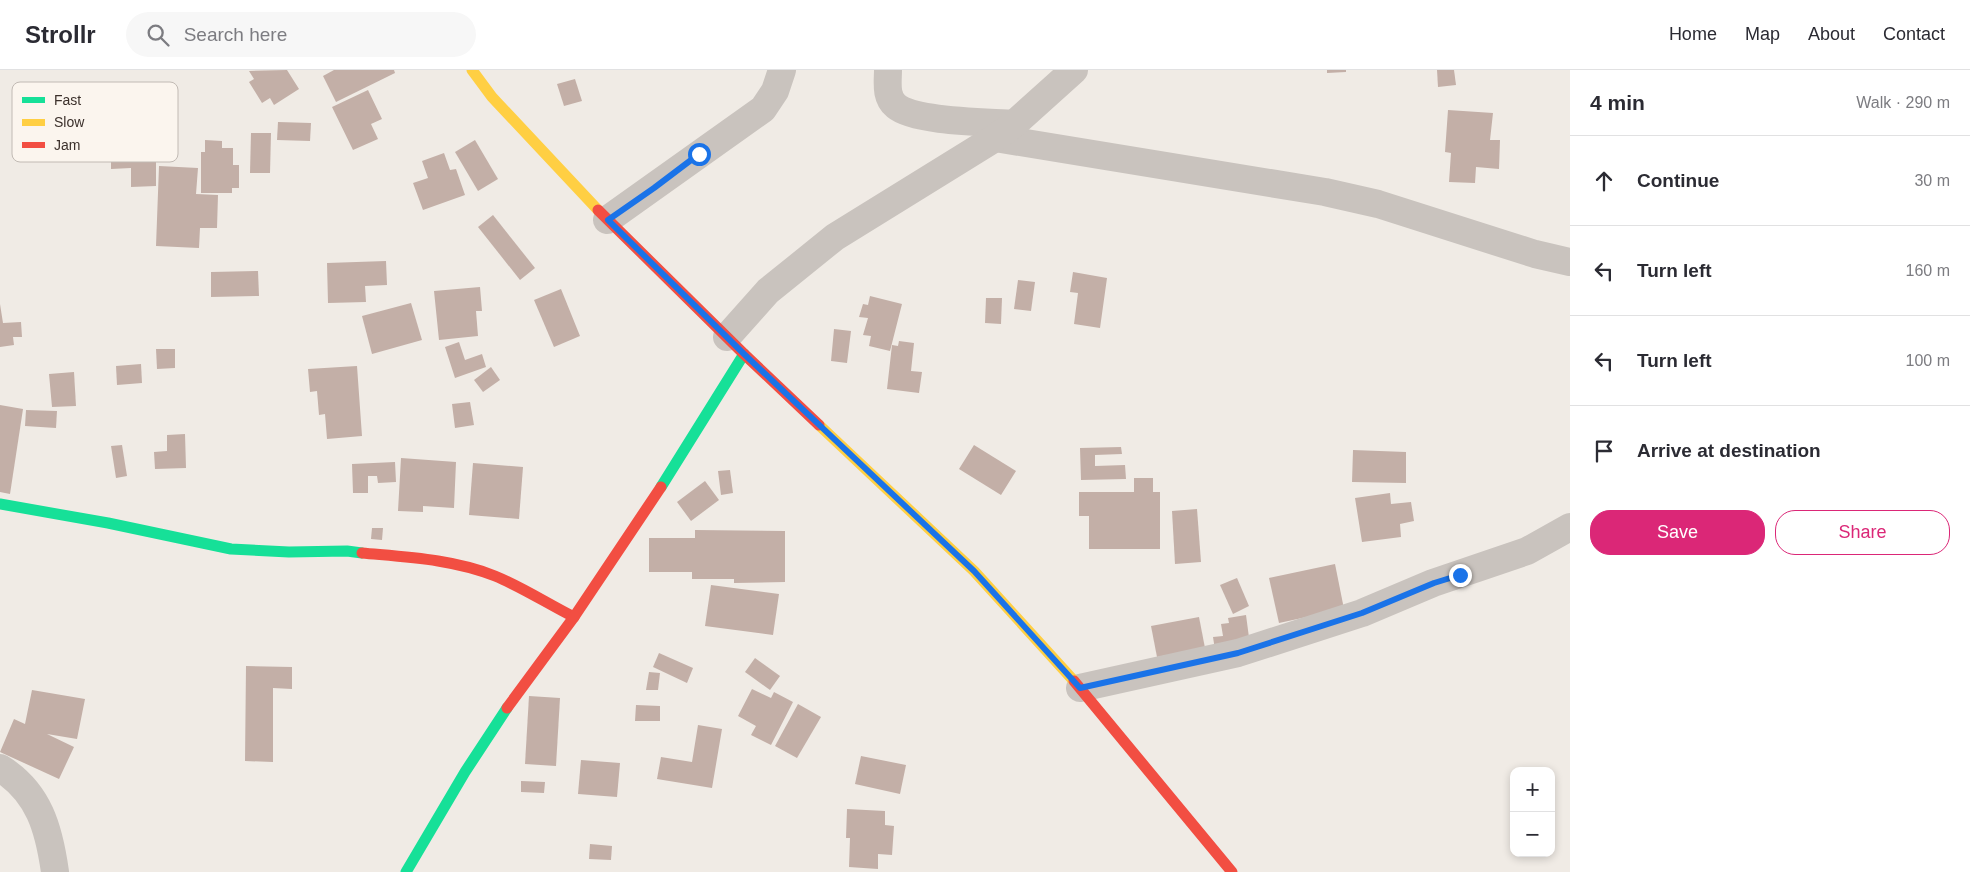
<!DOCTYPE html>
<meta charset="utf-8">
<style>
:root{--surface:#fff;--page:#f7f7f7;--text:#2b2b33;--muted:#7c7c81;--line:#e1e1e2;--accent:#db2777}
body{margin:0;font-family:Helvetica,sans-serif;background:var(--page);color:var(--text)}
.controls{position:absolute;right:15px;bottom:15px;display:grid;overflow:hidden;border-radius:10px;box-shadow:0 2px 8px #0003}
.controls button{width:45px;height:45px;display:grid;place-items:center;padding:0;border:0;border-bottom:1px solid var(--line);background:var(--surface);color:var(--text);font:25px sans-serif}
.stop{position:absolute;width:15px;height:15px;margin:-11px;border:4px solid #1a73e8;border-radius:50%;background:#fff}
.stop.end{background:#1a73e8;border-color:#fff;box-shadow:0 1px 5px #0008}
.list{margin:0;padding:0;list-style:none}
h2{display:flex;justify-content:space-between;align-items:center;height:65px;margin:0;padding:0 20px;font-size:21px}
h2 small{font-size:16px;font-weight:400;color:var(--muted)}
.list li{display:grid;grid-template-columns:32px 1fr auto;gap:15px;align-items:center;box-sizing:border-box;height:90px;padding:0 20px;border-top:1px solid var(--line)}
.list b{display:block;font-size:19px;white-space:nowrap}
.list em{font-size:16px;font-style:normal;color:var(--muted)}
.actions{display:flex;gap:10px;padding:15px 20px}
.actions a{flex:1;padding:11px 0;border:1px solid var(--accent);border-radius:20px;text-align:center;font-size:18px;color:var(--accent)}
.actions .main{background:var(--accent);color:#fff}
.icon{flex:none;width:28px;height:28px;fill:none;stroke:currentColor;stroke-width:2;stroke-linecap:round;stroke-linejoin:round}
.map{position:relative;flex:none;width:1570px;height:802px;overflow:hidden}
header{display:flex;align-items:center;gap:30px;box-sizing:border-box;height:70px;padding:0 25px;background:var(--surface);border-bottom:1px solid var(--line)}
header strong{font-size:24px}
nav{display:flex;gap:28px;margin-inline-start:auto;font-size:18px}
.search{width:350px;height:45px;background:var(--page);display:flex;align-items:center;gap:12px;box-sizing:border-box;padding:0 18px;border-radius:28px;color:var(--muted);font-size:19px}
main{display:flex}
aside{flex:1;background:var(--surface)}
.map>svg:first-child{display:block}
.building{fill:#c3afa7}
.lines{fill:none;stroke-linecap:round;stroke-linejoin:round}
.street{stroke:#c9c3be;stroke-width:28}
.fast{stroke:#16e098;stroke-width:11}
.slow{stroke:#ffcf43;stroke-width:11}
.jam{stroke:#f24e42;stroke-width:11}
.route{stroke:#1a73e8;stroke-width:6}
.key{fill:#fbf5ee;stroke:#c1bab4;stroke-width:1}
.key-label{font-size:14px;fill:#3b302b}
</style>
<header>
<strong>Strollr</strong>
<div class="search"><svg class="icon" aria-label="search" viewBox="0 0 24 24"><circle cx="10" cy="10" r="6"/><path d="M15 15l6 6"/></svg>Search here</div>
<nav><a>Home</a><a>Map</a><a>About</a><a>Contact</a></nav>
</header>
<main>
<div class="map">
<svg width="1570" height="802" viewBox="0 0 1570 802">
<rect width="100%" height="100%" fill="#f0ebe5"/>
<g class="building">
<polygon points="287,0 299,19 274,35 270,28 262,33 249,12 254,9 249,1"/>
<polygon points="334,0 394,0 395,3 336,32 323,6"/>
<polygon points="1327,0 1346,0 1346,2 1327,3"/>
<polygon points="1437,0 1454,0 1456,15 1438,17"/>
<polygon points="575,9 582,31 564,36 557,14"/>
<polygon points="368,20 382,49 371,54 378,69 353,80 332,37"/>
<polygon points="1448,40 1493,43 1490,70 1500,70 1499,99 1476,97 1475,113 1449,112 1451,83 1445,82"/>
<polygon points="278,52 311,53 310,71 277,70"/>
<polygon points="251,63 271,63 270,103 250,103"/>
<polygon points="205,70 222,71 222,78 233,78 233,95 239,95 239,118 232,118 232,123 201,123 201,82 205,82"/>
<polygon points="475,70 498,109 478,121 455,82"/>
<polygon points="156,74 156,116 131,117 131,98 111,99 111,75"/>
<polygon points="444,83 450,100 456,99 465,125 423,140 413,113 428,108 422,91"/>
<polygon points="159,96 198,98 196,124 218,125 217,158 200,158 199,178 156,176"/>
<polygon points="493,145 535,198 520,210 478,157"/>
<polygon points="386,191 387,215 365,216 366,232 328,233 327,193"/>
<polygon points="258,201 259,226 211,227 211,202"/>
<polygon points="1073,202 1107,208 1100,258 1074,254 1078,223 1070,222"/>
<polygon points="1018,210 1035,212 1031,241 1014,239"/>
<polygon points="480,217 482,241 476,241 478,266 439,270 434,221"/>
<polygon points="561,219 580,266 554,277 534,230"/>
<polygon points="870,226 902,234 890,281 869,276 871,266 863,265 868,248 859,247 863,234 868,235"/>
<polygon points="986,228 1002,228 1001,254 985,253"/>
<polygon points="411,233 422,270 372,284 362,246"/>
<polygon points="0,234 3,253 21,252 22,267 13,267 14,275 0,277"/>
<polygon points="834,259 851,261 847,293 831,291"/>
<polygon points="899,271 914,273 911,301 922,302 919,323 887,319 892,275 898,276"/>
<polygon points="459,272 465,290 482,284 486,297 455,308 445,277"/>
<polygon points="156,279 175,279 175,298 157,299"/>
<polygon points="141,294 142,313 117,315 116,296"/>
<polygon points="357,296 362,366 327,369 325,344 319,345 317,321 310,322 308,299"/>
<polygon points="491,297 500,310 483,322 474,310"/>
<polygon points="74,302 76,336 52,337 49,304"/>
<polygon points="470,332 474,355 455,358 452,334"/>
<polygon points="0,335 23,339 10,424 0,422"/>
<polygon points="26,340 57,341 56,358 25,356"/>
<polygon points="185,364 186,398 155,399 154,382 167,381 167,365"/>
<polygon points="122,375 127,406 116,408 111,376"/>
<polygon points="974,375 1016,401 1001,425 959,399"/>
<polygon points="1121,377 1122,384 1095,385 1095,396 1125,395 1126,409 1081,410 1080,378"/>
<polygon points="1353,380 1406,382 1406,413 1352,412"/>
<polygon points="401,388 456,392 454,438 423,436 423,442 398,441"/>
<polygon points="395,392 396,412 378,413 377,406 368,406 368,423 353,423 352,394"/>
<polygon points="473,393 523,397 519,449 469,445"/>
<polygon points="730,400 733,423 721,425 718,401"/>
<polygon points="1134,408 1153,408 1153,422 1160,422 1160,479 1089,479 1089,446 1079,446 1079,422 1134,422"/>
<polygon points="705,411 719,430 691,451 677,432"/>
<polygon points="1390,423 1391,434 1411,432 1414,451 1400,454 1401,467 1362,472 1355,428"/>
<polygon points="1197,439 1201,492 1175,494 1172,441"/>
<polygon points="372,458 383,458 382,470 371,469"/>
<polygon points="695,460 785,461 785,512 734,513 734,509 692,509 692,502 649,502 649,468 695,468"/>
<polygon points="1335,494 1344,539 1279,553 1269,508"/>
<polygon points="1237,508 1249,536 1233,544 1220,515"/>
<polygon points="711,515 779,524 773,565 705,556"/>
<polygon points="1246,545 1250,575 1215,580 1213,567 1223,566 1221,554 1229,553 1228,548"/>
<polygon points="1199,547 1205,578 1157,587 1151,556"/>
<polygon points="659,583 693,598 687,613 653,597"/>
<polygon points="755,588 780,606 770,620 745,602"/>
<polygon points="246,596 292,597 292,619 273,618 273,692 245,691"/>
<polygon points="649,602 660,603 658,620 646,620"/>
<polygon points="752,619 771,628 774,622 793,632 771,675 751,665 756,656 738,646"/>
<polygon points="32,620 85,629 77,669 47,664 74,677 59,709 0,682 14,649 25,654"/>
<polygon points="529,626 560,628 556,696 525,694"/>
<polygon points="798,634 821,647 797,688 775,676"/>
<polygon points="636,635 660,636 660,651 635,651"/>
<polygon points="698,655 722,659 712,718 657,709 661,687 692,692"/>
<polygon points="861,686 906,695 900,724 855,714"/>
<polygon points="581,690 620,693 617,727 578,724"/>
<polygon points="521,711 545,712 544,723 521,722"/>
<polygon points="847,739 885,741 885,755 894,756 892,785 878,784 878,799 849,797 850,768 846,768"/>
<polygon points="590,774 612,776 611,790 589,789"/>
</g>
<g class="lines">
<g class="street">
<path d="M888 0C888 12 885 27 896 36 915 52 987 52 1014 54"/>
<polyline points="995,68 1325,122 1378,134 1535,184 1570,192"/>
<polyline points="607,150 763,39 775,21 782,0"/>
<polyline points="727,267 768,221 835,167 995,68 1014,54 1074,0"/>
<polyline points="1080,618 1238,583 1362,543 1433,513 1527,481 1570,457"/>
<path d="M0 698C39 722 49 759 55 802"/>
</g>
<g class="fast">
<polyline points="661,417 744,284"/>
<polyline points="0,434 108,453 231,479 289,482 347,481 362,483"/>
<polyline points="406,802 465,702 507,638"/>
</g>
<g class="slow">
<polyline points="472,0 492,27 598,140"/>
<polyline points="819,355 974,501 1074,611"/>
</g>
<g class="jam">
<polyline points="598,140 744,284 819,355"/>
<path d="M362 483C405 487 453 489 495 506 522 517 548 534 574 547"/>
<polyline points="1074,611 1232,802"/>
<polyline points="507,638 574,547 661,417"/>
</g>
</g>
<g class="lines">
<polyline class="route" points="699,84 654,118 608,150 744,284 974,501 1080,618 1238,583 1362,543 1434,513 1460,505"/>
</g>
<rect x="12" y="12" width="166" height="80" rx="8" class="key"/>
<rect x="22" y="27" width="23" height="6" fill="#16e098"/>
<rect x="22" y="49" width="23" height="7" fill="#ffcf43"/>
<rect x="22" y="72" width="23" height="6" fill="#f24e42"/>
<g class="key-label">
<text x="54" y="35">Fast</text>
<text x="54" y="57">Slow</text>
<text x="54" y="80">Jam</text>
</g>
</svg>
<div class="controls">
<button>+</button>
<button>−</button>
</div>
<div class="stop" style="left:699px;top:84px"></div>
<div class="stop end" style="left:1460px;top:505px"></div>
</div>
<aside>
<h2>4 min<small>Walk · 290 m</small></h2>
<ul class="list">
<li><svg class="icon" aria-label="ahead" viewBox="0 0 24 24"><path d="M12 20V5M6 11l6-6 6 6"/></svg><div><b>Continue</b></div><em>30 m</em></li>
<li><svg class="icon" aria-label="left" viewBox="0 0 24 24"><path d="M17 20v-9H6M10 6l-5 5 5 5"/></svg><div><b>Turn left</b></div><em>160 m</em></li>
<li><svg class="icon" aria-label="left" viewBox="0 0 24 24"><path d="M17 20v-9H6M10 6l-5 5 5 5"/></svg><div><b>Turn left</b></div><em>100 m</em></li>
<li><svg class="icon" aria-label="arrive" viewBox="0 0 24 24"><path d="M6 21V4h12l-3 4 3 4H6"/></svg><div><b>Arrive at destination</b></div></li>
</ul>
<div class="actions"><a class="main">Save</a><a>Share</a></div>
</aside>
</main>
